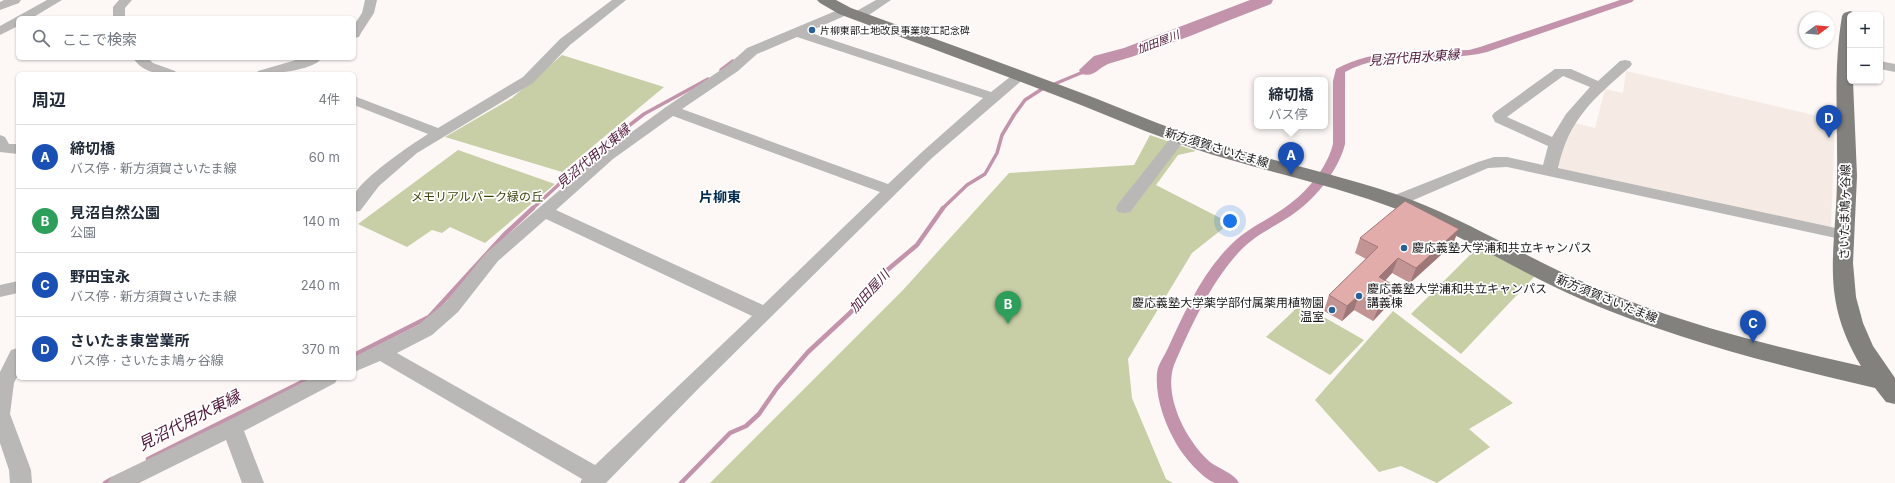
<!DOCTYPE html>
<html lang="ja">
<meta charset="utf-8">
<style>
:root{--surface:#fff;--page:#f2f2f3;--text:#1f2937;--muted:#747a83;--line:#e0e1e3;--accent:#2563eb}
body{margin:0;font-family:Inter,"Noto Sans JP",sans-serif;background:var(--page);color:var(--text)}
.controls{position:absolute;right:12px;top:12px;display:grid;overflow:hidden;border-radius:6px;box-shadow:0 1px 3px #0004}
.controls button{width:36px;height:36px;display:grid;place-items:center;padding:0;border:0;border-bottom:1px solid var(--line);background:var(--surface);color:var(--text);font:20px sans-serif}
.compass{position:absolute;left:1799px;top:12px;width:36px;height:36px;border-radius:50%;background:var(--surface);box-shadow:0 1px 3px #0004;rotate:74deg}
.you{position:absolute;left:1230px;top:221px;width:14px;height:14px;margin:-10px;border:3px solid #fff;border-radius:50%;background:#1a73e8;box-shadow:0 0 0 6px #1a73e833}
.badge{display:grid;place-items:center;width:26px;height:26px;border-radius:50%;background:var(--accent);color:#fff;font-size:13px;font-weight:700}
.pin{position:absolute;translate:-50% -33px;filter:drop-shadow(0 1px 2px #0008)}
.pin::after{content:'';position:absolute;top:21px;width:14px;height:12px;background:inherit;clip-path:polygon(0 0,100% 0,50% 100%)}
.popup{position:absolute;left:1254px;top:77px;width:74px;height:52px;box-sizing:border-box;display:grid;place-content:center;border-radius:6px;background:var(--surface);filter:drop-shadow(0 1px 3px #0005);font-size:13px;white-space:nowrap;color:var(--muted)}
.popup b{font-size:15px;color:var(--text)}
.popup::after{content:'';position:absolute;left:50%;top:100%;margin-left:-8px;border:8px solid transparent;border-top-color:var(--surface)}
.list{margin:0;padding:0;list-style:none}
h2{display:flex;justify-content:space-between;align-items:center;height:52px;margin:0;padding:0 16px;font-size:17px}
h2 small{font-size:13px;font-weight:400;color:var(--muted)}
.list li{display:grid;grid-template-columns:26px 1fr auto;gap:12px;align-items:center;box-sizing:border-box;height:64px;padding:0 16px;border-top:1px solid var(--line)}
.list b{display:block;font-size:15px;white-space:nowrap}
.list p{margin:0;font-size:13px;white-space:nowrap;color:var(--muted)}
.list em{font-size:13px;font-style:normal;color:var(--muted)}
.icon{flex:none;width:22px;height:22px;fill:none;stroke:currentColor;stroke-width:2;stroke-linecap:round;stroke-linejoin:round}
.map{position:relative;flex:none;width:1895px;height:483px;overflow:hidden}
.search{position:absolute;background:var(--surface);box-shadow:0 1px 3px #0004;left:16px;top:16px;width:340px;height:44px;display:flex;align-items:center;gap:10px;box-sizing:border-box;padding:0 14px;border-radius:6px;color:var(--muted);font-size:15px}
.panel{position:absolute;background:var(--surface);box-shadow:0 1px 3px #0004;left:16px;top:72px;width:340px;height:308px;border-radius:6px}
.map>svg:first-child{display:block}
.built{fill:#f6ebe4}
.green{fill:#c8cfa6}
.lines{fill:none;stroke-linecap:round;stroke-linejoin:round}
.stream-far1{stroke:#c293aa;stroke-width:3.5}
.stream{stroke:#c293aa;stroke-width:4.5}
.canal{fill:#c293aa;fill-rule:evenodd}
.river{fill:#c293aa;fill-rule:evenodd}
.minor{fill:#b9b8b6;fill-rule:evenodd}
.major{fill:#83817e;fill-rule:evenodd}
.wall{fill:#c29493}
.shaded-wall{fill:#9e7878}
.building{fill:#e2acab;stroke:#9e7878}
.poi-dot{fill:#286098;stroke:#fff;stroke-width:1.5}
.labels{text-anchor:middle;stroke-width:3.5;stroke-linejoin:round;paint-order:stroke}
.far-poi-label{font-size:10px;fill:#191717;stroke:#fff;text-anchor:start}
.far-water-label{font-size:11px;font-style:italic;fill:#4e1537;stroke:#fff}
.street-label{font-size:12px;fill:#191717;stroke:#fff}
.park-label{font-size:12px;fill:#3b4109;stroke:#fff}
.poi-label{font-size:12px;fill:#191717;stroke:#fff;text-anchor:start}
.water-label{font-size:13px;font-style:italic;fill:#4e1537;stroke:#fff}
.quarter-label{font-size:14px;font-weight:bold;fill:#012a4e;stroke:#fff}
.near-water-label{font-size:16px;font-style:italic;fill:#4e1537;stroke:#fff}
</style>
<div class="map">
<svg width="1895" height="483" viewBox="0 0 1895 483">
<rect width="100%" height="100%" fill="#fdf8f5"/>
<polygon class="built" points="1626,71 1835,120 1831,229 1707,200 1562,169 1558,166 1563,149 1575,123 1595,128 1605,89 1623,93"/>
<g class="green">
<polygon points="562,55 664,87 562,172 445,137 512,98"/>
<polygon points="1150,135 1196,151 1178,155 1156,185 1230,223 1192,253 1128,359 1132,398 1166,479 1173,483 710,483 903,290 1009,173 1134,165"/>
<polygon points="458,150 555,184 485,243 450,227 442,233 432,230 407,247 358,224"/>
<polygon points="1475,250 1485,251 1535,276 1461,354 1411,314"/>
<polygon points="1301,304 1364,340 1330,375 1266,337"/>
<polygon points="1393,311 1513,403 1469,429 1490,447 1437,483 1401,466 1379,472 1315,400"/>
</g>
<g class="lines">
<g class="stream-far1">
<polyline points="721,70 733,61"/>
<polyline points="1052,85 1088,70"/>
<polyline points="532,209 591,155 644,114 708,79"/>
<polyline points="942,209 967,185 985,174 997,153 1002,135 1014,115 1025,100 1042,89"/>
</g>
<g class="stream">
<polyline points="354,355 429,317 504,235 533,208"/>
<polyline points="148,459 310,378"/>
<polyline points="105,483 112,479"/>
<polyline points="681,483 730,433 746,426 759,414 777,388 808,352 850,313 886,271 917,245 943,208"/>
</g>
<path class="canal" d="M1620 0H1634L1632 2 1487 52C1441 64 1388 48 1345 72V144C1339 169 1317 197 1296 212 1277 226 1255 234 1239 252 1210 284 1191 326 1174 365 1163 396 1186 441 1210 462 1219 469 1234 473 1239 483 1232 483 1222 483 1215 483 1202 478 1184 457 1177 445 1165 424 1155 398 1157 373 1158 364 1164 357 1168 348 1185 311 1205 267 1237 239 1252 226 1271 218 1287 206 1307 192 1327 168 1333 144V81L1336 69C1376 47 1425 52 1469 50L1480 47Z"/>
<path class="river" d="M1250 0H1273L1271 4C1218 24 1165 48 1111 63 1099 66 1096 78 1081 74L1079 70 1094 56 1124 48Z"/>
<g class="minor">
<polygon points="4,0 21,0 19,3 0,10 0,2"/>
<polygon points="47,0 62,0 32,18 18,18 18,26 0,35 0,26"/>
<polygon points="119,0 132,0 125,8 125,18 113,18 113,7"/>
<polygon points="365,0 377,0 374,13 361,33 359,37 354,38 354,25 362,13"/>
<path d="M612 0H626L570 45 533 83 417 153 379 186 360 211 354 212C354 208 353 201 354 196 359 180 412 144 428 134L354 105V96L438 128 523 77 560 39Z"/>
<polygon points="876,0 891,0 863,19 853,19 852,16 853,13"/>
<path d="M845 7 849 8 851 11 849 14 808 32 991 92 1015 73H1025L1027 76 932 158 698 389 606 483H580L582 479 380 361 354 372V357L418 325 446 302 486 253 603 153 666 107 728 65 747 48ZM797 37 983 98 922 152 888 184 682 109 738 71 757 54ZM673 116 880 192 763 305 556 210 613 159ZM546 219 752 316 595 465 397 353 432 335 458 312 498 261Z"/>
<path d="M133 58H148L153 63 175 71 177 74C159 74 144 74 133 58Z"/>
<path d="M303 58H322C313 71 271 74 256 74L258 71Z"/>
<path d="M1625 60 1630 61 1632 64 1630 67C1593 99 1569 119 1558 168L1845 230 1851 231 1853 235 1851 239 1845 240 1507 167 1488 168 1402 205 1396 206 1390 205 1388 201 1390 197 1478 162 1494 157H1507L1543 165 1548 146 1495 122 1492 116 1494 113 1555 69H1571L1598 81 1620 61ZM1563 76 1590 87 1566 114 1552 137 1507 117Z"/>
<polygon points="1880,61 1895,64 1895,72 1880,69"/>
<polygon points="1178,133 1183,135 1186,138 1130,212 1124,213 1118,212 1116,208 1118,204 1173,135"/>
<polygon points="0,135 5,137 9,144 18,144 18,154 0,152"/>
<polygon points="18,281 18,293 0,297 0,285"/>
<polygon points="18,348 18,375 14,383 10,414 31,470 32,483 10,483 9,470 0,443 0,372 11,350"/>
<polygon points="311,378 338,378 335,383 244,431 264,483 242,483 226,440 139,483 108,483 111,477 225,422"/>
</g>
<path class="major" d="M817 0H836L851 8C926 36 1003 63 1079 92 1121 108 1162 126 1205 140 1273 162 1344 175 1412 200 1476 225 1534 262 1597 288 1682 324 1771 346 1861 366 1818 294 1837 251 1837 174 1838 121 1833 69 1842 16L1844 13 1850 11 1856 13 1857 15H1850V81H1853L1857 176 1853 263 1856 297 1863 323 1873 346 1895 378V404L1886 402 1875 388C1776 365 1677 340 1583 300 1520 273 1463 235 1399 210 1332 184 1260 171 1192 148 1150 134 1109 116 1068 100 992 70 915 43 839 14L820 3Z"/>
</g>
<polygon class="wall" points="1360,238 1453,244 1410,283 1392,273 1385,281 1397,287 1391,302 1373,321 1354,310 1342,321 1324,311 1329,295 1366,259 1355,253"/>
<g class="shaded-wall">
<polygon points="1459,229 1453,244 1410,283 1416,268"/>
<polygon points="1398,258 1392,273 1373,293 1379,277"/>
<polygon points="1397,287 1391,302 1373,321 1379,306"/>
<polygon points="1359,295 1354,310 1342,321 1347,306"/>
</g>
<polygon class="building" points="1405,201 1459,229 1416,268 1398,258 1379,277 1397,287 1379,306 1359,295 1347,306 1329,295 1378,247 1360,238"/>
<g class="poi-dot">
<circle cx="812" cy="30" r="4"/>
<circle cx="1404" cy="248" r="4"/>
<circle cx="1359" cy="296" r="4"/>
<circle cx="1332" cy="310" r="4"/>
</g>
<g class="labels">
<g class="far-poi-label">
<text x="820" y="34">片柳東部土地改良事業竣工記念碑</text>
</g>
<g class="far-water-label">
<text transform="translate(1158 42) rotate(-21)" y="4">加田屋川</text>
</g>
<g class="street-label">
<text transform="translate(1217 148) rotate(17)" y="4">新方須賀さいたま線</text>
<text transform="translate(1845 212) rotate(-89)" y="4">さいたま鳩ヶ谷線</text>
<text transform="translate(1607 299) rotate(22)" y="4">新方須賀さいたま線</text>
</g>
<g class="park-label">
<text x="477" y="201">メモリアルパーク緑の丘</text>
</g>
<g class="poi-label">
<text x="1412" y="252">慶応義塾大学浦和共立キャンパス</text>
<text x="1367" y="293">慶応義塾大学浦和共立キャンパス<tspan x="1367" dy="14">講義棟</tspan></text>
<text x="1324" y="307" text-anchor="end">慶応義塾大学薬学部付属薬用植物園<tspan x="1324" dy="14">温室</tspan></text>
</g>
<g class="water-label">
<text transform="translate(1414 57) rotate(-4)" y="5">見沼代用水東縁</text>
<text transform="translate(593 156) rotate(-40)" y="5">見沼代用水東縁</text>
<text transform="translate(869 291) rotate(-48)" y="5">加田屋川</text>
</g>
<g class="quarter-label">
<text x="720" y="202">片柳東</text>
</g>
<g class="near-water-label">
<text transform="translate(189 420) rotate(-27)" y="6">見沼代用水東縁</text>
</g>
</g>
</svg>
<div class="controls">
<button>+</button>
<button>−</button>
</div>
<svg class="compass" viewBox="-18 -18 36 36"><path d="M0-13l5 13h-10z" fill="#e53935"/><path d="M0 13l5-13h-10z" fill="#747a83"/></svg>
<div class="you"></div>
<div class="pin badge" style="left:1291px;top:175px;background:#1a4fb4">A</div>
<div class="popup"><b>締切橋</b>バス停</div>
<div class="pin badge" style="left:1008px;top:324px;background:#2e9e5b">B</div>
<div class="pin badge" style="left:1753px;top:343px;background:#1a4fb4">C</div>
<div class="pin badge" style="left:1829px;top:138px;background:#1a4fb4">D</div>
<div class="search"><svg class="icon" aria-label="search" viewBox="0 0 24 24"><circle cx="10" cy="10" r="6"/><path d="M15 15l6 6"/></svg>ここで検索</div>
<section class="panel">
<h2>周辺<small>4件</small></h2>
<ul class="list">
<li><span class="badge" style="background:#1a4fb4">A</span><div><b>締切橋</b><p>バス停 · 新方須賀さいたま線</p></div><em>60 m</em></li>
<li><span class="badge" style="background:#2e9e5b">B</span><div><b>見沼自然公園</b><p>公園</p></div><em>140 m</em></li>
<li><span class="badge" style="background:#1a4fb4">C</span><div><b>野田宝永</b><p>バス停 · 新方須賀さいたま線</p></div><em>240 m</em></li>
<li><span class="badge" style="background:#1a4fb4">D</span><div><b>さいたま東営業所</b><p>バス停 · さいたま鳩ヶ谷線</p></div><em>370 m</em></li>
</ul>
</section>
</div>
